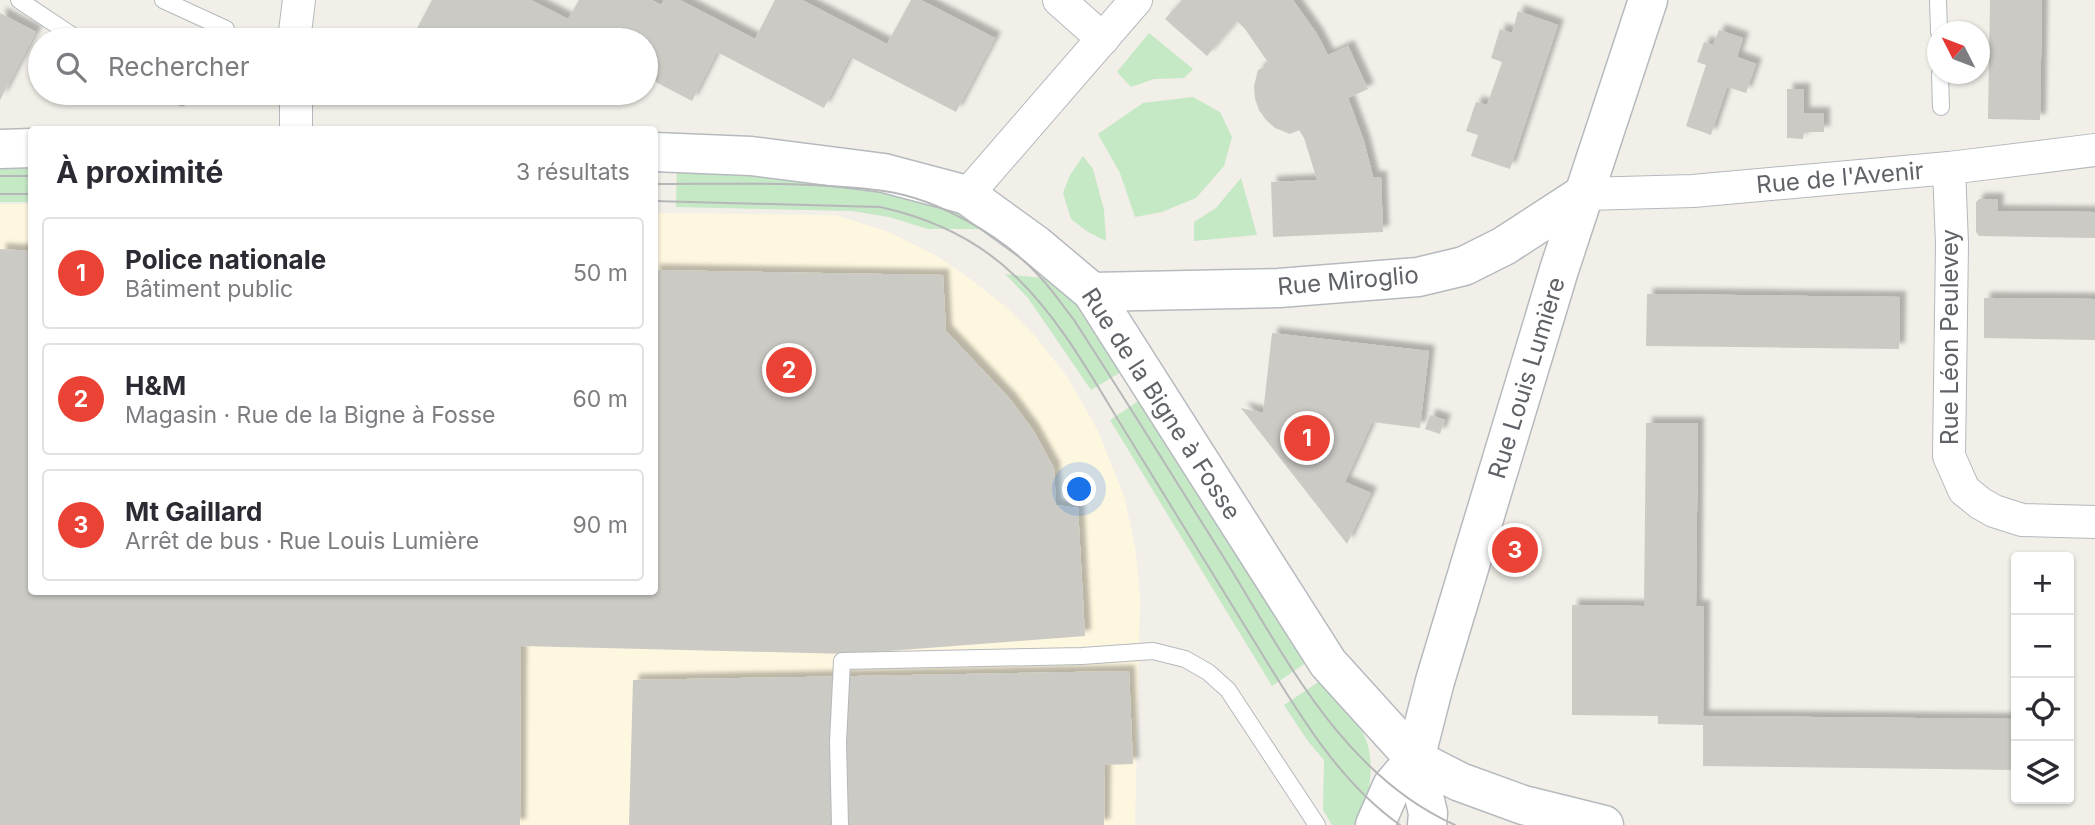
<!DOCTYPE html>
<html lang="fr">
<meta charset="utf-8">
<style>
:root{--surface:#fff;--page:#f7f7f7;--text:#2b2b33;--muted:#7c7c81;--line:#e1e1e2;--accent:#ea4335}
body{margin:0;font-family:Inter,sans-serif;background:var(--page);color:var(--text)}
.controls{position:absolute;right:21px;bottom:21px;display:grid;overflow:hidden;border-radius:7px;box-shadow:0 2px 5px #0004}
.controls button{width:63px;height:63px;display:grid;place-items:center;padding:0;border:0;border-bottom:2px solid var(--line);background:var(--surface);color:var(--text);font:35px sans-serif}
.compass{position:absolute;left:1927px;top:21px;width:63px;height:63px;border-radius:50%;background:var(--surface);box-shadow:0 2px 5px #0004;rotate:312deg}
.you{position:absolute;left:1080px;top:490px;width:24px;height:24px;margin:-18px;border:5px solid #fff;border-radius:50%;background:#1a73e8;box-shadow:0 0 0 10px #1a73e833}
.badge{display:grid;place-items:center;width:46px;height:46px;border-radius:50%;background:var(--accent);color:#fff;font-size:23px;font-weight:700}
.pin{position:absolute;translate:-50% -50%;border:4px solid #fff;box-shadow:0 2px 7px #0006}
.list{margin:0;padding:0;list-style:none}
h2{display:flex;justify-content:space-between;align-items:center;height:91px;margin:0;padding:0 28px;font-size:30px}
h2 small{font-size:23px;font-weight:400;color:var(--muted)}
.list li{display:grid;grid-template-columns:46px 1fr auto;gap:21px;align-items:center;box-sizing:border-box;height:112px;margin:0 14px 14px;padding:0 14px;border:2px solid var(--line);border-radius:7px}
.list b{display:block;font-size:26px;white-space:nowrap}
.list p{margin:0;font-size:23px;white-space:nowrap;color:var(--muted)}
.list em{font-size:23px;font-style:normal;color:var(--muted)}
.icon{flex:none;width:38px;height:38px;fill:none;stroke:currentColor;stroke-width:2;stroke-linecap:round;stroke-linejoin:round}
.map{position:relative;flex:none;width:2095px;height:825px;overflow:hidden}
.search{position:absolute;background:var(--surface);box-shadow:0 2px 5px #0004;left:28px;top:28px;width:630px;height:77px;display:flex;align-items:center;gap:18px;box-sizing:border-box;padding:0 24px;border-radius:38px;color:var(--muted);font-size:26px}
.panel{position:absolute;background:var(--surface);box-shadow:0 2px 5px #0004;left:28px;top:126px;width:630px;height:469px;border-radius:7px}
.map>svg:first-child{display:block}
.commercial{fill:#fef7e0}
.grass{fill:#c5e8c5}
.building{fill:#cccac5;filter:url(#shadow)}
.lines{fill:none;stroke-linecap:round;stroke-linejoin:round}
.lane-casing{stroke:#b5b8bc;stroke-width:18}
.street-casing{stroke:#b5b8bc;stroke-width:34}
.secondary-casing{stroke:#b6babf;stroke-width:41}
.lane{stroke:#fff;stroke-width:16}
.street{stroke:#fff;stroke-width:32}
.secondary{stroke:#fff;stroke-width:38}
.tram{stroke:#b6b7b8;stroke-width:2}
.labels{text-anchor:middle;stroke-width:6;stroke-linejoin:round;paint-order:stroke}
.street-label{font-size:24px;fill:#5f6368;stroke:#fff}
</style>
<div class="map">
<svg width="2095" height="825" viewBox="0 0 2095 825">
<defs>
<filter id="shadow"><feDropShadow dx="6" dy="-6" stdDeviation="2" flood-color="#0004"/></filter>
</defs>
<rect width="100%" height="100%" fill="#f1efe8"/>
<polygon class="commercial" points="0,204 31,204 32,592 654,592 655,213 835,215 889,232 935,255 966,276 1005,306 1035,336 1068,378 1097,429 1125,499 1136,553 1140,599 1135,825 0,825"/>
<g class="grass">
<polygon points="1149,33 1193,69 1184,78 1154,79 1131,87 1117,72"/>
<polygon points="1193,97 1220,112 1232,137 1224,166 1196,198 1162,212 1135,217 1120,173 1098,134 1143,103"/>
<polygon points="1083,156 1093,169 1104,210 1106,241 1088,232 1071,219 1063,193 1070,175"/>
<polygon points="31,158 31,202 0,202 0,159"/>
<polygon points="677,159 910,187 997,229 928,229 889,217 852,211 676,207"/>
<polygon points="1241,178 1257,235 1194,241 1194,222 1216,208"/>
<polygon points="1005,274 1062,280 1131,366 1091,390 1028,298"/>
<polygon points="1149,394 1313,658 1272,686 1110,420"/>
<path d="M1326 677C1338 695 1353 714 1363 733 1377 760 1370 799 1357 825H1332L1323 810 1324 760 1307 740 1284 705Z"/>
</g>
<g class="building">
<polygon points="432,0 531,0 568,19 579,0 652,0 661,5 664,0 680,0 755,39 775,0 802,0 887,44 911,0 921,0 995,38 956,112 850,57 824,108 717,52 692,101 646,77 646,40 547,40 532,32 528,40 425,40 414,34"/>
<polygon points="1182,0 1293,0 1317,34 1328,55 1348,46 1368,89 1348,98 1364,141 1373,177 1381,177 1383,232 1273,237 1271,182 1317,180 1304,138 1299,130 1290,134 1275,128 1266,120 1259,110 1255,99 1254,86 1258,70 1269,64 1245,29 1237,21 1207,56 1165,19"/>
<polygon points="1990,0 2042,0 2040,120 1988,119"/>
<polygon points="1518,11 1558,25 1510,169 1471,156 1478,135 1466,131 1476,102 1487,105 1502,62 1491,58 1500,29 1512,33"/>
<polygon points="0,13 36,32 0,100"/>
<polygon points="1719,30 1743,38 1737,57 1756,64 1746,93 1727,87 1711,135 1686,126 1706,65 1697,62 1704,42 1713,45"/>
<polygon points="1787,89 1804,89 1804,113 1824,113 1824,132 1804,132 1803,139 1787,138"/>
<polygon points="1979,199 1998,199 1997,211 2095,212 2095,238 1979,236 1976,232 1976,202"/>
<polygon points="0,249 32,251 32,592 654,592 654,270 943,275 946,331 1010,399 1033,430 1054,468 1056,505 1078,508 1085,636 849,654 521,646 520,825 0,825"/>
<polygon points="1647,294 1900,297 1899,349 1646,346"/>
<polygon points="1984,298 2095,299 2095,340 1984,338"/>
<polygon points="1272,333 1429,351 1420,428 1372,422 1345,482 1371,493 1347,544 1241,408 1263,413"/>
<polygon points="1430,415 1445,420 1440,434 1425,429"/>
<polygon points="1646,423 1698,423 1696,606 1704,606 1703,716 2016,719 2016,770 1703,766 1703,725 1658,724 1658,716 1572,715 1572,605 1644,606"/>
<polygon points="1129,671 1133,764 1105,765 1104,825 629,825 633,680"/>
</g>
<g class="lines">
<g class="lane-casing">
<g id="lane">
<polyline points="19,0 73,36 76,40"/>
<polyline points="163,0 226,29 220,40"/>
<polyline points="1938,0 1939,32"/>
<polyline points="1940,74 1941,107"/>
<polyline points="173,93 182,97 186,93"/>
<polyline points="840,825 838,742 842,661 1082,656 1153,651 1185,659 1208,672 1228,690 1317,825"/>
</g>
</g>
<g class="street-casing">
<g id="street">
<polyline points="1059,0 1103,39"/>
<polyline points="294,40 299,0"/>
<polyline points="296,93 296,130"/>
<polyline points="1949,168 1952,244 1949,456 1964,490 1980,503 1994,511 2022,520 2095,522"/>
<polyline points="1584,194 1693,191 1949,168 2095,150"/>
<polyline points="967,195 1136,0"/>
</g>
</g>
<g class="secondary-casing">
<g id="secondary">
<polyline points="0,149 32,148"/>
<polyline points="654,152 751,156 884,173 967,195 1036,245 1092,292 1328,663 1415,759 1460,782 1523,805 1604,825"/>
<polyline points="1092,292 1279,288 1418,277 1464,266 1504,246 1584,194"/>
<polyline points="1375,825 1392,786 1415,759"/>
<polyline points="1427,825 1428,813 1415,759 1435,681 1559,270 1648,0"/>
</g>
</g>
<use href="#lane" class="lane"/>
<use href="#street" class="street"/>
<use href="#secondary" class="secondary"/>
<g class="tram">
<polyline points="0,176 32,176"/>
<path d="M654 184C731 184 809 181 884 191 939 199 1004 237 1041 278 1053 291 1063 306 1074 320 1124 397 1172 475 1221 553 1284 654 1341 774 1455 825"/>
<polyline points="0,194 32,194"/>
<path d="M654 201 880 207C930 218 978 240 1015 276 1062 321 1094 381 1128 436 1174 511 1221 587 1267 662 1304 722 1342 784 1400 825"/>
</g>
</g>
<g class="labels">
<g class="street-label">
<text transform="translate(1840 178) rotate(-5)" y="8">Rue de l'Avenir</text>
<text transform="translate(1348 281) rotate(-5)" y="8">Rue Miroglio</text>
<text transform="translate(1950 337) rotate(-90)" y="8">Rue Léon Peulevey</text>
<text transform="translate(1527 378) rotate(-73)" y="8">Rue Louis Lumière</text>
<text transform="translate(1161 404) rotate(57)" y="8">Rue de la Bigne à Fosse</text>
</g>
</g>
</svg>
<div class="controls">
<button>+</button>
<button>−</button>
<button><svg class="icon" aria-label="locate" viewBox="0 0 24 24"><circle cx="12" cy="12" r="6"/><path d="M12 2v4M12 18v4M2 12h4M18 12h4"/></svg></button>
<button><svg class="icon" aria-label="layers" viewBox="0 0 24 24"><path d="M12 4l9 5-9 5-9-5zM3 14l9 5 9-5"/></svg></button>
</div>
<svg class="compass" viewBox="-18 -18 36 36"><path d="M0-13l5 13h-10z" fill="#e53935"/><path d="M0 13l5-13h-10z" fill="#7c7c81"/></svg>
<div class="you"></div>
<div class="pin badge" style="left:1307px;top:438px">1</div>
<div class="pin badge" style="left:789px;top:370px">2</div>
<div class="pin badge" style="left:1515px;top:550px">3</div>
<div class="search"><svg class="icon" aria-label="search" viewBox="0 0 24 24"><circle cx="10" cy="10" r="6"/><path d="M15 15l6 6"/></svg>Rechercher</div>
<section class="panel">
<h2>À proximité<small>3 résultats</small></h2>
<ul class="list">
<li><span class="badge">1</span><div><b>Police nationale</b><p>Bâtiment public</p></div><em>50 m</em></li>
<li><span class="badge">2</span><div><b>H&amp;M</b><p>Magasin · Rue de la Bigne à Fosse</p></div><em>60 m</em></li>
<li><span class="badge">3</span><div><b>Mt Gaillard</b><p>Arrêt de bus · Rue Louis Lumière</p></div><em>90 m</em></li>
</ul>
</section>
</div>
